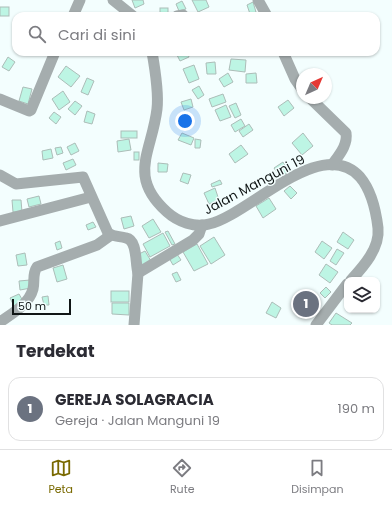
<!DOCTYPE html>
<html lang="id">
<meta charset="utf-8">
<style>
:root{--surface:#fff;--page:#f2f2f3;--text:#2b2b33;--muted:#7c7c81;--line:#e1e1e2;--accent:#796900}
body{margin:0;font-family:Poppins,sans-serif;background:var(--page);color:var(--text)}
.controls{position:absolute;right:12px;bottom:12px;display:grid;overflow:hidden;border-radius:8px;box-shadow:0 1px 3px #0004}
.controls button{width:36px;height:36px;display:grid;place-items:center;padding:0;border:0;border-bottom:1px solid var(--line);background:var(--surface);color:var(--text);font:20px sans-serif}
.compass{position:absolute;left:296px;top:68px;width:36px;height:36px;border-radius:50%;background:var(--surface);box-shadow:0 1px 3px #0004;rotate:44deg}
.scale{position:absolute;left:12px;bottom:10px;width:59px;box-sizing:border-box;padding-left:4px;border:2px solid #101616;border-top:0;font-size:11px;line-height:14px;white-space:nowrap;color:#101616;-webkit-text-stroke:3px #f3fefe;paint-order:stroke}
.you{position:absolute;left:185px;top:121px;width:14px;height:14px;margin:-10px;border:3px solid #fff;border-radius:50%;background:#1a73e8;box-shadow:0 0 0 6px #1a73e833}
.badge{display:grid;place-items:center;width:26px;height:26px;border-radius:50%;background:var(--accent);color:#fff;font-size:13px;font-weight:700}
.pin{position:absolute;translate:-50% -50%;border:2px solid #fff;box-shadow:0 1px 4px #0006}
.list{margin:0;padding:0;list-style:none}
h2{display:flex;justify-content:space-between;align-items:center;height:52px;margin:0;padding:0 16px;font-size:17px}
h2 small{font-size:13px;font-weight:400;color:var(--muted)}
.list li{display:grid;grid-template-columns:26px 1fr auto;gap:12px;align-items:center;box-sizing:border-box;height:64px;margin:0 8px 8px;padding:0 8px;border:1px solid var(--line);border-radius:12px}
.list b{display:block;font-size:15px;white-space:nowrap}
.list p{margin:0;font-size:13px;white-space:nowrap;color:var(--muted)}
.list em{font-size:13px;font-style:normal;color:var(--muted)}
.icon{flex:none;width:22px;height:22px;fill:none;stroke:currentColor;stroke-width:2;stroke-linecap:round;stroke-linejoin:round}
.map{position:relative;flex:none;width:392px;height:325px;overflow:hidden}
.search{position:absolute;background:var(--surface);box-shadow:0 1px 3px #0004;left:12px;right:12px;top:12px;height:44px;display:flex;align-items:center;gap:10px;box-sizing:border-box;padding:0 14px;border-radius:12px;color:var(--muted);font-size:15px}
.sheet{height:124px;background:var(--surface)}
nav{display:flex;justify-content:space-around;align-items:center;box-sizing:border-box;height:56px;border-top:1px solid var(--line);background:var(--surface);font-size:11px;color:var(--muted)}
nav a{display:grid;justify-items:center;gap:2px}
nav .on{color:var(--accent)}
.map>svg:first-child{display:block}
.building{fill:#bdf5e4;stroke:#acbdb8}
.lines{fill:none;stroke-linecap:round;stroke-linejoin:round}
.minor{stroke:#a5adae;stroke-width:11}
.labels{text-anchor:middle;stroke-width:3;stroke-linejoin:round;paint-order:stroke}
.street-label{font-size:13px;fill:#101616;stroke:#f3fefe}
</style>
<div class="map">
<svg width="392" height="325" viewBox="0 0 392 325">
<rect width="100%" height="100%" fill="#f3fefe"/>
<g class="building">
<polygon points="132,0 143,0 144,4 135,8"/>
<polygon points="192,0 206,0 209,7 198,12"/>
<polygon points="182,1 186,9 179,11 176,4"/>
<polygon points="253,2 256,12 250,14 247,5"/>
<rect x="0" y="7" width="9" height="9"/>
<rect x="160" y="8" width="8" height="8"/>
<polygon points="184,52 187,52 189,57 180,61 177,55"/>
<polygon points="8,57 15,62 9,71 2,67"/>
<polygon points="231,59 246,60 245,72 229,70"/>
<polygon points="215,62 216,74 207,74 206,63"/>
<polygon points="194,65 199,79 189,83 183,69"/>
<polygon points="66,66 80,76 71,87 58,77"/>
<polygon points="228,73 233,82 224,87 219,79"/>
<polygon points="256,73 257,83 246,83 246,74"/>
<polygon points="87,78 94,81 88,95 81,92"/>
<polygon points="199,86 204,95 198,99 192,90"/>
<polygon points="23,87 32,89 28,104 19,101"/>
<polygon points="63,91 70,102 59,110 52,99"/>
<polygon points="223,94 226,102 212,107 209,99"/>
<polygon points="191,99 193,107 184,110 181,102"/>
<polygon points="288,100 294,108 284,116 278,107"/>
<polygon points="75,101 82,106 75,115 68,109"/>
<polygon points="236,103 241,115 235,118 229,106"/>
<polygon points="226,105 231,117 220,121 215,110"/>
<polygon points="87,111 95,114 92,124 84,122"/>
<polygon points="54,112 61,117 56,124 49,118"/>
<polygon points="241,119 245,126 235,132 231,125"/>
<polygon points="249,124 253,130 243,137 239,131"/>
<rect x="121" y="131" width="16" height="7"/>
<polygon points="182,133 194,138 191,145 178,140"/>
<polygon points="303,133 313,146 302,155 292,143"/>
<polygon points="129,139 131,150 118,152 117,141"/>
<polygon points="195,139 201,140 200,148 195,148"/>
<polygon points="75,143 79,151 71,155 67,147"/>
<polygon points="241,145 248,154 235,163 229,154"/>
<polygon points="61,147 63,153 57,155 55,148"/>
<polygon points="51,149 53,158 43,160 42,151"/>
<rect x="134" y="152" width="5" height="8"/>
<polygon points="73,159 76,165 66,170 63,163"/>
<polygon points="283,162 289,172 280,177 274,168"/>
<polygon points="158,163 168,164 167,172 158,172"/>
<polygon points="183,173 191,175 188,184 180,181"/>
<polygon points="220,180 222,184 212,187 211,184"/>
<polygon points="290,186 297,193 291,199 284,191"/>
<polygon points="215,188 219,200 209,204 204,193"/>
<polygon points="39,196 41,204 29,207 27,199"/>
<polygon points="269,198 276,209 263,218 256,206"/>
<polygon points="12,200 21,200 22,212 13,212"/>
<polygon points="131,216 134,226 124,229 121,218"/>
<polygon points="153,219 161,232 149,238 142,226"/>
<polygon points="93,222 96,227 88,230 86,225"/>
<polygon points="168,231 175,244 172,245 165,232"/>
<polygon points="343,232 354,240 348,249 337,242"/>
<polygon points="163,233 170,246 150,257 143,244"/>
<polygon points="214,237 225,255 211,264 200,246"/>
<polygon points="60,241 62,248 57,250 55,243"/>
<polygon points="322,241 332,248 324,259 315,252"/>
<polygon points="197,244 208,264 194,271 183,252"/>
<polygon points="337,249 344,253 336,265 330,261"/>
<polygon points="145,251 151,261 143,266 137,255"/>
<polygon points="25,253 27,265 18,266 16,255"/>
<polygon points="177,254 181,260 173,265 169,258"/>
<polygon points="326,264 338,272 330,283 319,275"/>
<polygon points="63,265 67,279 57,282 53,268"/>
<polygon points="177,272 181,280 176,282 172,274"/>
<polygon points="30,280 31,288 20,290 19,281"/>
<polygon points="326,287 331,292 325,298 320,293"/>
<rect x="111" y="291" width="18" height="11"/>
<polygon points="298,292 320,305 314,315 292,302"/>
<polygon points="19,294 23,301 14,306 10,298"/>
<polygon points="48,296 49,305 44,305 42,297"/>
<polygon points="272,302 281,308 276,318 266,313"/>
<polygon points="112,303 129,303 129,315 112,314"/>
<polygon points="336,313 352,323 350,325 332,325 329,323"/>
</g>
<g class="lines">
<g class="minor">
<polyline points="113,0 133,16"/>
<polyline points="258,0 267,16"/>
<polyline points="73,16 80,0"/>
<polyline points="177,16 183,15"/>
<path d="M152 52C155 69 159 92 157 109 152 152 127 176 167 212 178 222 195 228 209 224 249 215 321 134 360 177 371 190 376 211 378 228 380 248 364 266 351 280"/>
<polyline points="283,52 295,79 302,89"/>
<path d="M310 98 346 133C348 145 339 155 332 165"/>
<polyline points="0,99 29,111 31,110 55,52"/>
<path d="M0 175 16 184 83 177 108 233C114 237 119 236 126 238 138 240 135 264 138 273L193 240 199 234 202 225"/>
<polyline points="0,221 91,197"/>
<path d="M0 322C13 313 29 304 33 289 35 281 32 274 37 267L97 245 111 235"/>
<polyline points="134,325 138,273"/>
<polyline points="316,325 347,284"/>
</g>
</g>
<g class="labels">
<g class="street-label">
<text transform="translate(254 184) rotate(-28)" y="5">Jalan Manguni 19</text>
</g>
</g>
</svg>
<div class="controls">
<button><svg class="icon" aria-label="layers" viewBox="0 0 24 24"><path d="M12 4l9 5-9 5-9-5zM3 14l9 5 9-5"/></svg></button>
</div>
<svg class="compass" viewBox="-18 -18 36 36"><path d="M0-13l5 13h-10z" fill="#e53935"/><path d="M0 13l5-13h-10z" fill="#7c7c81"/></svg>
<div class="scale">50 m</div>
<div class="you"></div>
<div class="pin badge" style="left:306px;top:304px;background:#6b7280">1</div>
<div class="search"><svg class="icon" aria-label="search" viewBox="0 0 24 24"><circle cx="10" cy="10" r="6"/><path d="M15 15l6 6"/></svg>Cari di sini</div>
</div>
<section class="sheet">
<h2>Terdekat<small></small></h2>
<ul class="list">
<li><span class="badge" style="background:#6b7280">1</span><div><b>GEREJA SOLAGRACIA</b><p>Gereja · Jalan Manguni 19</p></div><em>190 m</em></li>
</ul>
</section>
<nav>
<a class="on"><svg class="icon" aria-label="map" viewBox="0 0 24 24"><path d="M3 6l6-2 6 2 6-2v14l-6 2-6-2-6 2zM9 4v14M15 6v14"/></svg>Peta</a>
<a><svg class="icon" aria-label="directions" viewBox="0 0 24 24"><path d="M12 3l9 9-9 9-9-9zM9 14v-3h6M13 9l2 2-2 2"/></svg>Rute</a>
<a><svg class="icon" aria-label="saved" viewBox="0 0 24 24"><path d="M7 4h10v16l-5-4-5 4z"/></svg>Disimpan</a>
</nav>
